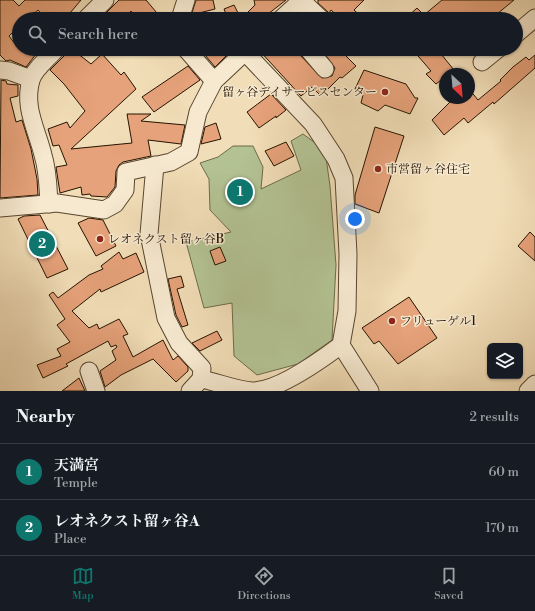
<!DOCTYPE html>
<meta charset="utf-8">
<style>
:root{--surface:#171b24;--page:#20242c;--text:#f1f3f6;--muted:#9ea1a6;--line:#363941;--accent:#0f766e}
body{margin:0;font-family:"Libre Bodoni","Noto Serif JP",serif;background:var(--page);color:var(--text)}
.controls{position:absolute;right:12px;bottom:12px;display:grid;overflow:hidden;border-radius:6px;box-shadow:0 1px 3px #0004}
.controls button{width:36px;height:36px;display:grid;place-items:center;padding:0;border:0;border-bottom:1px solid var(--line);background:var(--surface);color:var(--text);font:20px sans-serif}
.compass{position:absolute;left:439px;top:68px;width:36px;height:36px;border-radius:50%;background:var(--surface);box-shadow:0 1px 3px #0004;rotate:154deg}
.you{position:absolute;left:355px;top:219px;width:14px;height:14px;margin:-10px;border:3px solid #fff;border-radius:50%;background:#1a73e8;box-shadow:0 0 0 6px #1a73e833}
.badge{display:grid;place-items:center;width:26px;height:26px;border-radius:50%;background:var(--accent);color:#fff;font-size:13px;font-weight:700}
.pin{position:absolute;translate:-50% -50%;border:2px solid #fff;box-shadow:0 1px 4px #0006}
.list{margin:0;padding:0;list-style:none}
h2{display:flex;justify-content:space-between;align-items:center;height:52px;margin:0;padding:0 16px;font-size:17px}
h2 small{font-size:13px;font-weight:400;color:var(--muted)}
.list li{display:grid;grid-template-columns:26px 1fr auto;gap:12px;align-items:center;box-sizing:border-box;height:56px;padding:0 16px;border-top:1px solid var(--line)}
.list b{display:block;font-size:15px;white-space:nowrap}
.list p{margin:0;font-size:13px;white-space:nowrap;color:var(--muted)}
.list em{font-size:13px;font-style:normal;color:var(--muted)}
.icon{flex:none;width:22px;height:22px;fill:none;stroke:currentColor;stroke-width:2;stroke-linecap:round;stroke-linejoin:round}
.map{position:relative;flex:none;width:535px;height:391px;overflow:hidden}
.search{position:absolute;background:var(--surface);box-shadow:0 1px 3px #0004;left:12px;right:12px;top:12px;height:44px;display:flex;align-items:center;gap:10px;box-sizing:border-box;padding:0 14px;border-radius:22px;color:var(--muted);font-size:15px}
.sheet{height:164px;background:var(--surface)}
nav{display:flex;justify-content:space-around;align-items:center;box-sizing:border-box;height:56px;border-top:1px solid var(--line);background:var(--surface);font-size:11px;color:var(--muted)}
nav a{display:grid;justify-items:center;gap:2px}
nav .on{color:var(--accent)}
.map>svg:first-child{display:block}
.green{fill:#b3c293;stroke:#6c6b4a}
.building{fill:#e6a27a;stroke:#251400}
.lines{fill:none;stroke-linecap:round;stroke-linejoin:round}
.minor-casing{stroke:#58462e;stroke-width:19}
.minor{stroke:#f6e9d0;stroke-width:17}
.poi-dot{fill:#8f2418;stroke:#f6e9d0;stroke-width:1.5}
.labels{text-anchor:middle;stroke-width:3;stroke-linejoin:round;paint-order:stroke}
.poi-label{font-size:12px;fill:#251400;stroke:#f6e9d0;text-anchor:start}
</style>
<div class="map">
<svg width="535" height="391" viewBox="0 0 535 391">
<rect width="100%" height="100%" fill="#f1ddb7"/>
<filter id="stains"><feTurbulence type="fractalNoise" baseFrequency=".005" numOctaves="4"/><feColorMatrix values="0 0 0 0 .2 0 0 0 0 .09 0 0 0 0 .02 0 0 0 .5 -.17"/></filter>
<radialGradient id="worn" r=".72"><stop offset=".6" stop-color="#630" stop-opacity="0"/><stop offset="1" stop-color="#630" stop-opacity=".3"/></radialGradient>
<polygon class="green" points="303,134 325,150 330,186 336,265 332,340 298,364 257,375 234,356 232,303 204,308 186,242 231,232 210,210 209,179 200,163 218,157 233,146 253,146 263,167 261,189 301,170 291,141"/>
<g class="building">
<polygon points="0,0 13,0 19,6 25,0 81,0 65,19 46,19 38,10 30,17 29,16 26,19 19,19 19,26 9,36 19,49 40,49 26,67 10,60 6,61 0,55"/>
<polygon points="119,0 146,0 162,19 137,19 131,11 124,19 100,19"/>
<polygon points="196,0 213,0 215,9 199,13 204,19 190,19"/>
<polygon points="254,0 286,0 268,14 269,19 228,19 224,9 234,5 241,19 255,5"/>
<polygon points="318,0 364,0 354,10 364,19 341,19 331,10 329,13 318,3"/>
<polygon points="442,0 514,0 491,19 405,19 417,8 424,15"/>
<polygon points="66,49 72,49 91,64 102,54 121,75 124,72 136,89 71,149 132,143 127,114 151,114 141,121 185,125 181,144 148,140 151,156 123,162 119,165 116,171 115,187 107,197 91,196 90,194 82,195 81,187 60,193 56,167 67,165 59,145 53,146 48,129 67,122 70,128 85,111 64,84 50,70 64,56"/>
<polygon points="200,49 233,49 215,67"/>
<polygon points="258,49 298,49 300,55 322,78 332,76 335,68 321,49 339,49 356,66 342,78 340,77 321,96 312,87 301,96"/>
<polygon points="412,49 437,49 454,70 449,74 445,74 445,77 436,84 426,74 431,71"/>
<polygon points="535,55 535,68 494,104 493,102 468,123 464,118 444,135 432,120 454,98 469,98 469,89 478,100 501,81 500,80 513,67 526,57 529,60"/>
<polygon points="188,66 200,80 154,112 142,97"/>
<polygon points="364,70 406,84 415,98 418,98 410,114 385,105 378,111 361,103 363,95 355,89"/>
<polygon points="1,80 6,81 7,84 18,85 18,96 10,98 16,122 22,120 31,149 37,179 38,195 0,198"/>
<polygon points="271,94 286,110 276,118 276,116 259,128 247,112"/>
<polygon points="216,123 221,139 201,144 205,127"/>
<polygon points="375,127 404,136 379,213 355,204 355,195"/>
<polygon points="286,142 294,156 274,166 265,151"/>
<polygon points="246,187 247,197 235,199 232,190"/>
<polygon points="40,215 68,269 47,278 18,219 24,216"/>
<polygon points="89,218 103,220 116,246 96,256 78,223"/>
<polygon points="530,232 535,237 535,261 518,246"/>
<polygon points="220,247 226,261 215,265 210,251"/>
<polygon points="119,252 123,259 136,253 144,272 101,292 100,289 72,311 89,328 97,324 99,329 119,319 128,334 123,336 133,357 163,340 173,360 178,356 188,367 188,371 176,382 153,359 121,375 105,387 100,371 116,360 112,351 117,347 116,345 111,347 108,341 66,364 68,366 43,378 37,365 61,356 57,349 70,342 57,325 65,319 49,295 53,292 58,298 89,275 103,269 101,266"/>
<polygon points="181,276 184,287 177,289 188,325 182,327 176,315 168,279"/>
<polygon points="409,297 437,338 398,364 379,341 374,344 362,328"/>
<polygon points="217,331 222,340 200,351 192,343"/>
<polygon points="79,378 85,391 62,391"/>
</g>
<g class="lines">
<g class="minor-casing">
<g id="minor">
<polyline points="301,0 321,19"/>
<polyline points="86,19 105,0"/>
<polyline points="180,19 186,0"/>
<polyline points="281,19 302,0"/>
<polyline points="516,34 535,18"/>
<polyline points="186,49 214,81"/>
<polyline points="308,49 325,69"/>
<polyline points="482,62 498,49"/>
<polyline points="0,70 9,71 31,79"/>
<polyline points="155,165 149,234 166,318 179,343 202,368 201,379 190,391"/>
<path d="M49 204C48 187 48 171 43 155 37 130 23 107 31 80 34 69 49 58 56 49"/>
<polyline points="0,208 57,203 104,210 115,204 125,190 126,172 171,162 189,152 198,112 214,81 248,49"/>
<polyline points="341,345 370,391"/>
<polyline points="89,371 96,391"/>
<path d="M201 379C217 382 236 390 252 391 278 391 321 360 341 345L347 311 348 254 344 178 336 159 313 124 245 52"/>
<polyline points="528,391 535,384"/>
</g>
</g>
<use href="#minor" class="minor"/>
</g>
<g class="poi-dot">
<circle cx="385" cy="92" r="4"/>
<circle cx="378" cy="169" r="4"/>
<circle cx="100" cy="239" r="4"/>
<circle cx="392" cy="321" r="4"/>
</g>
<g class="labels">
<g class="poi-label">
<text x="377" y="96" text-anchor="end">留ヶ谷デイサービスセンター</text>
<text x="386" y="173">市営留ヶ谷住宅</text>
<text x="108" y="243">レオネクスト留ヶ谷B</text>
<text x="400" y="325">フリューゲル1</text>
</g>
</g>
<rect width="100%" height="100%" filter="url(#stains)"/>
<rect width="100%" height="100%" fill="url(#worn)"/>
</svg>
<div class="controls">
<button><svg class="icon" aria-label="layers" viewBox="0 0 24 24"><path d="M12 4l9 5-9 5-9-5zM3 14l9 5 9-5"/></svg></button>
</div>
<svg class="compass" viewBox="-18 -18 36 36"><path d="M0-13l5 13h-10z" fill="#e53935"/><path d="M0 13l5-13h-10z" fill="#9ea1a6"/></svg>
<div class="you"></div>
<div class="pin badge" style="left:240px;top:192px">1</div>
<div class="pin badge" style="left:42px;top:244px">2</div>
<div class="search"><svg class="icon" aria-label="search" viewBox="0 0 24 24"><circle cx="10" cy="10" r="6"/><path d="M15 15l6 6"/></svg>Search here</div>
</div>
<section class="sheet">
<h2>Nearby<small>2 results</small></h2>
<ul class="list">
<li><span class="badge">1</span><div><b>天満宮</b><p>Temple</p></div><em>60 m</em></li>
<li><span class="badge">2</span><div><b>レオネクスト留ヶ谷A</b><p>Place</p></div><em>170 m</em></li>
</ul>
</section>
<nav>
<a class="on"><svg class="icon" aria-label="map" viewBox="0 0 24 24"><path d="M3 6l6-2 6 2 6-2v14l-6 2-6-2-6 2zM9 4v14M15 6v14"/></svg>Map</a>
<a><svg class="icon" aria-label="directions" viewBox="0 0 24 24"><path d="M12 3l9 9-9 9-9-9zM9 14v-3h6M13 9l2 2-2 2"/></svg>Directions</a>
<a><svg class="icon" aria-label="saved" viewBox="0 0 24 24"><path d="M7 4h10v16l-5-4-5 4z"/></svg>Saved</a>
</nav>
